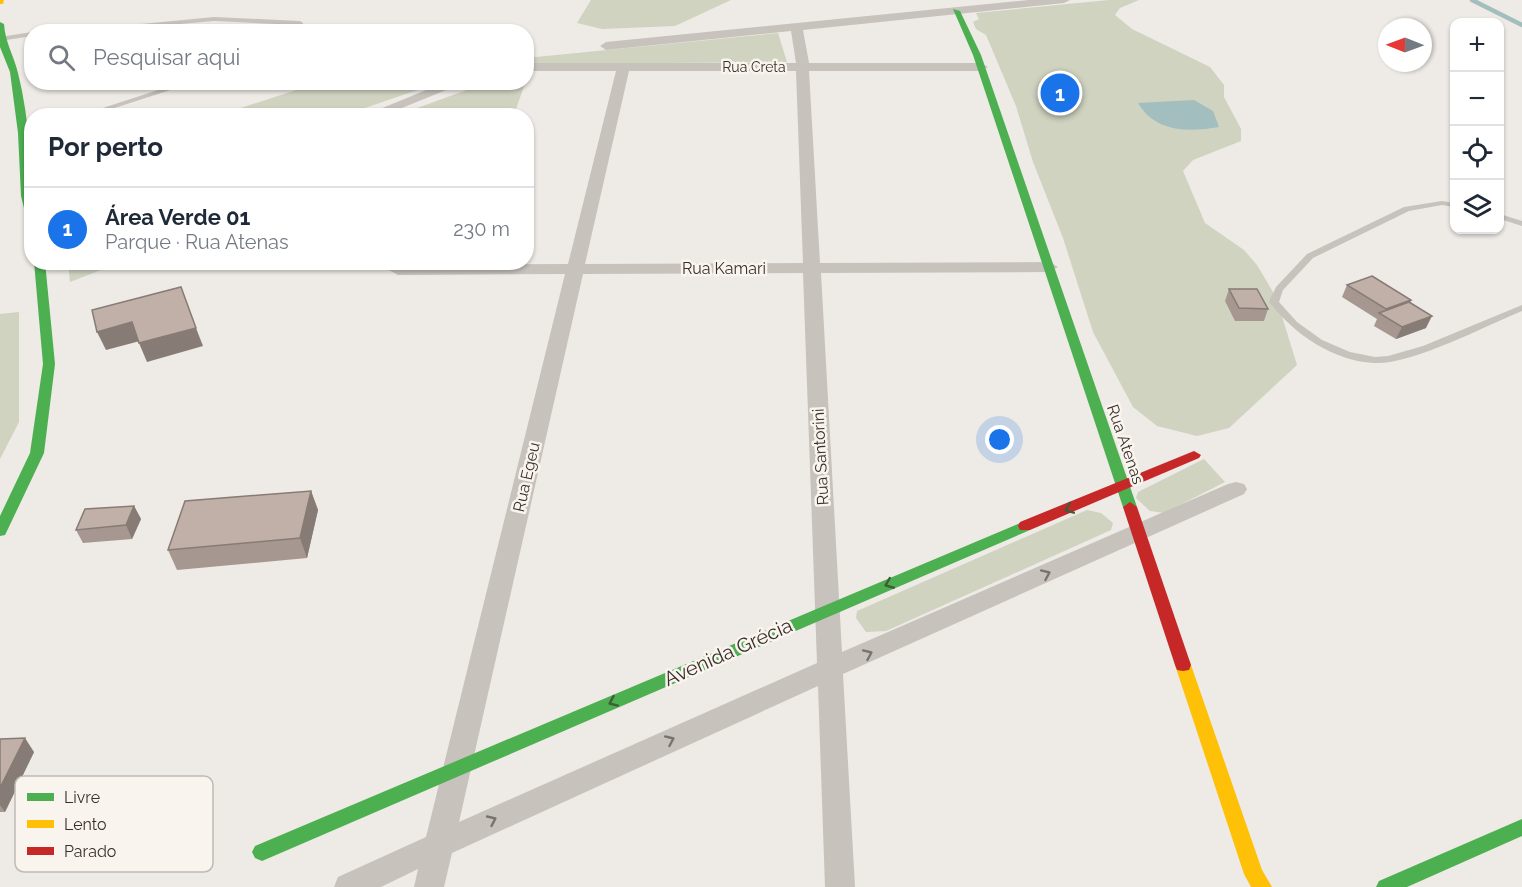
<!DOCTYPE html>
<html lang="pt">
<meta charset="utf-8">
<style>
:root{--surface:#fff;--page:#f6f6f7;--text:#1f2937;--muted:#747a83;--line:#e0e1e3;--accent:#1a73e8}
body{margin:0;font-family:Raleway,sans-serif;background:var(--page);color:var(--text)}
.controls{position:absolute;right:18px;top:18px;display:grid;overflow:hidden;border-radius:12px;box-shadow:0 2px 4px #0004}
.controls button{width:54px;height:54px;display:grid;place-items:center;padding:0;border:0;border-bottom:2px solid var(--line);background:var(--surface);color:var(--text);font:30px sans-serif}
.compass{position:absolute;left:1378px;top:18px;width:54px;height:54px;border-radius:50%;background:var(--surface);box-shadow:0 2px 4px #0004;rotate:271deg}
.you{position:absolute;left:1000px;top:440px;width:21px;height:21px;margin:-15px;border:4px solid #fff;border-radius:50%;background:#1a73e8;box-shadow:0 0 0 9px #1a73e833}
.badge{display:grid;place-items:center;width:39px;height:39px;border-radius:50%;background:var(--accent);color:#fff;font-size:20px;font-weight:700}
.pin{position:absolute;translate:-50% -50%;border:3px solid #fff;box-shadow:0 2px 6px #0006}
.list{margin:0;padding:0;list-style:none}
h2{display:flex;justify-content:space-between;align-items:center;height:78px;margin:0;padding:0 24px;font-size:26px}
h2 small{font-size:20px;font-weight:400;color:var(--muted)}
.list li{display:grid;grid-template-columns:39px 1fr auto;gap:18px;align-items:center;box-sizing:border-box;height:84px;padding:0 24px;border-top:2px solid var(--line)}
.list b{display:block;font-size:22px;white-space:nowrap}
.list p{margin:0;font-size:20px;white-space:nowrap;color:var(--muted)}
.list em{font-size:20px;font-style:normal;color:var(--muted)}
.icon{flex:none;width:33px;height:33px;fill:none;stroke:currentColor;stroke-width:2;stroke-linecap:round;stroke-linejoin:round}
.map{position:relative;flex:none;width:1522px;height:887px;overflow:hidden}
.search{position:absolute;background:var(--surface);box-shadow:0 2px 4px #0004;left:24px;top:24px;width:510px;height:66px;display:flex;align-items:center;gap:15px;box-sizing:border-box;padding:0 21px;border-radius:24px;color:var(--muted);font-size:22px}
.panel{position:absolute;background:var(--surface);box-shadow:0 2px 4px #0004;left:24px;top:108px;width:510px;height:162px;border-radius:24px}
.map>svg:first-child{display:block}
.green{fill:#cfd3c0}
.water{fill:#a2bebe}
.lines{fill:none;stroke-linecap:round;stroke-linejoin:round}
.stream{stroke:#a2bebe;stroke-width:4.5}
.lane{fill:#c8c2bd;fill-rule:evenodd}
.street{fill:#c8c2bd;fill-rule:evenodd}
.fast{fill:#4caf50;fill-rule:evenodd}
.slow{fill:#ffc107;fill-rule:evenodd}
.jam{fill:#c62828;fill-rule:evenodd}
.wall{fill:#a69790}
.shaded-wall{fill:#877b75}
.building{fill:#c1b0a7;stroke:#877b75;stroke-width:1.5}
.oneway{stroke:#405c38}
.oneway2{stroke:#79726d}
.labels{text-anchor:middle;stroke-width:5;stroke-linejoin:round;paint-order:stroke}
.far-street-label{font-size:14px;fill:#39302b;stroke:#faf4ee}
.street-label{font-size:16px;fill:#39302b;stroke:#faf4ee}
.near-street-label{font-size:20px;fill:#39302b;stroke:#faf4ee}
.key{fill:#faf4ee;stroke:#c0b9b4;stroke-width:1.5}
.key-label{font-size:16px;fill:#39302b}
</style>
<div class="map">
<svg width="1522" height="887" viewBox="0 0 1522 887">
<rect width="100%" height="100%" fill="#eeeae5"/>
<g class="green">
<polygon points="591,0 731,0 675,26 602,29 577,23"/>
<polygon points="1109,0 1139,0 1120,8 1115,15 1132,29 1210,67 1224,85 1224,97 1241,129 1241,141 1193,160 1183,171 1205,223 1244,250 1257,265 1276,297 1297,365 1229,428 1197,436 1157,426 1133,407 1093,332 1063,238 1033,162 1016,106 986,35 976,29 973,22 979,19 976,13"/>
<polygon points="778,33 787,62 527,64 526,58"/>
<polygon points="341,83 438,83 359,110 366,115 219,115 318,83 327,88"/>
<polygon points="486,83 525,83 514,115 398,115"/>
<polygon points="68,262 119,262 119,263 70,282"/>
<polygon points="19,312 19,422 0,459 0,314"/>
<polygon points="1204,459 1225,482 1164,513 1150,511 1136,498 1138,492"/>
<polygon points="1087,510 1101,513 1113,523 1111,530 886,631 866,632 856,618 857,611"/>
</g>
<path class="water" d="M1194 100 1213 111 1219 127C1189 132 1156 133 1138 103Z"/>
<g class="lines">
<polyline class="stream" points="1472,0 1522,25"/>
<g class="lane">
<polygon points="214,17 300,21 303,23 302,32 296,32 297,25 214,21 89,32 59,32"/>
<polygon points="32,32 32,36 0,41 0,37"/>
<polygon points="183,82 195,82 90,116 78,116"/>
<polygon points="256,82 265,82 270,86 290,82 308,82 269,90"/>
<path d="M1442 201 1454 203V207L1442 205 1409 211 1313 258 1283 290 1279 302 1297 322 1322 340 1350 352 1375 357 1388 356 1423 346 1522 305V311C1485 326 1412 365 1374 363 1333 361 1294 334 1269 302L1276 287 1307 254 1404 207Z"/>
<polygon points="1500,214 1522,221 1522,226 1500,219"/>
</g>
<g class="street">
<path d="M1029 0H1070L1064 3 803 30 809 63H981L988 67 981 71H809L820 263 1049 262 1058 267 1049 272 821 273 842 652 1228 484 1236 482 1244 484 1247 489 1244 494 843 674 855 887H825L818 686 452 853 444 887H414L418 869 381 887H334L338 877 426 837 565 274 398 275 389 270 398 265 568 264 616 71H526V63H796L791 31 606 50 600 46 606 42ZM629 71H796L803 263 585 264ZM803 273 817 663 459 822 583 274Z"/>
<polygon points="446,82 466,82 387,114 382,115 375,111"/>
</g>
<g class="fast">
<polygon points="953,9 960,11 981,55 1137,507 1135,510 1130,512 1123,507 973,55"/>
<path d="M0 22 4 24C5 42 14 56 18 73 30 121 32 174 32 223L27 220 21 196 18 133 10 72 0 47Z"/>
<polygon points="34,262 45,262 55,364 44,453 7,531 5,535 0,536 0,516 30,453 43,364"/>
<polygon points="1025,521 1030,522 1032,526 1030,530 269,858 262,861 255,858 252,852 255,846"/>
<polygon points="1522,819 1522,836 1407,887 1376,887 1379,881"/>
</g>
<g class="slow">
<polygon points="0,0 4,0 3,4 0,4"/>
<polygon points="1183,659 1189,660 1191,665 1262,870 1272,887 1251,887 1244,874 1175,665 1177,660"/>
</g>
<g class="jam">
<polygon points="1194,451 1201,455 1199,458 1030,530 1020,530 1018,526 1020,522"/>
<polygon points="1130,502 1137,507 1191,665 1189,670 1183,671 1177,670 1175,665 1123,507"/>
</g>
</g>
<g class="wall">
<polygon points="1347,285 1411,300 1410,303 1426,328 1396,339 1374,326 1377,319 1342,297"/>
<polygon points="1229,289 1268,309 1264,321 1235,321 1225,301"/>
<polygon points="311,491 318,510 307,558 177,570 168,550"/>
<polygon points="134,506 141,519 132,539 83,543 76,530"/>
<polygon points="0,739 34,752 5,812 0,812"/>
</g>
<g class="shaded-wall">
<polygon points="1411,300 1406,312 1383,315 1386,309"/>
<polygon points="1432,316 1426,328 1396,339 1402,327"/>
<polygon points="132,322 140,341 106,350 97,332"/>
<polygon points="196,328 203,346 147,362 139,343"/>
<polygon points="311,491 318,510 307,558 300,538"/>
<polygon points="134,506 141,519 132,539 126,525"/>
<polygon points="25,738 34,752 5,812 0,805 0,788"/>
</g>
<g class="building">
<polygon points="1372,276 1411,300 1386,309 1347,285"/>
<polygon points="181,287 196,328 139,343 132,322 97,332 92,310"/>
<polygon points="1229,289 1257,289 1268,309 1239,308"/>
<polygon points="1409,302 1432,316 1402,327 1379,313"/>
<polygon points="311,491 300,538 168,550 185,501"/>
<polygon points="134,506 126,525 76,530 85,509"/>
<polygon points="25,738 0,788 0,739"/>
</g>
<defs><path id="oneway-chevron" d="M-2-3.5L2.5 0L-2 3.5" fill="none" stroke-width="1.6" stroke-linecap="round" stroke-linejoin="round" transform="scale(1.5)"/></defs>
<g class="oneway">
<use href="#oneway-chevron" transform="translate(1069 509) rotate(157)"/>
<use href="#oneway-chevron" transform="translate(889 584) rotate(158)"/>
<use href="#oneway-chevron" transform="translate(613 702) rotate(156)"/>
</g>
<g class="oneway2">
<use href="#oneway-chevron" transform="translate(1046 574) rotate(-24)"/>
<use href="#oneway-chevron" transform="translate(868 654) rotate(-24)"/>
<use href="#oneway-chevron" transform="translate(670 740) rotate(-24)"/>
<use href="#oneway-chevron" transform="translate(492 820) rotate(-25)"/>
</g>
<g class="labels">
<g class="far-street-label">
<text x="754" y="72">Rua Creta</text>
</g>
<g class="street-label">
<text x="724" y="274">Rua Kamari</text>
<text transform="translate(1126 444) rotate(71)" y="6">Rua Atenas</text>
<text transform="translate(820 457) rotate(-93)" y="6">Rua Santorini</text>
<text transform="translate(526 477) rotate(-77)" y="6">Rua Egeu</text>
</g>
<g class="near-street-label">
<text transform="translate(728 652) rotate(-24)" y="7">Avenida Grécia</text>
</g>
</g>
<rect x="15" y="776" width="198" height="96" rx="9" class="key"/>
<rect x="27" y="793" width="27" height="8" fill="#4caf50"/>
<rect x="27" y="820" width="27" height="8" fill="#ffc107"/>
<rect x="27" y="847" width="27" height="8" fill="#c62828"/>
<g class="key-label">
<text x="64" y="803">Livre</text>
<text x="64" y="830">Lento</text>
<text x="64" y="857">Parado</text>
</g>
</svg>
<div class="controls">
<button>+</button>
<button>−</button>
<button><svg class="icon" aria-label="locate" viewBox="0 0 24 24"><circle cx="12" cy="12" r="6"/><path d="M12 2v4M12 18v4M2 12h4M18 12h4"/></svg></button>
<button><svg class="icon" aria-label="layers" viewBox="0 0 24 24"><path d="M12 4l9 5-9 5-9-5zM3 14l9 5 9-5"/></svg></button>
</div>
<svg class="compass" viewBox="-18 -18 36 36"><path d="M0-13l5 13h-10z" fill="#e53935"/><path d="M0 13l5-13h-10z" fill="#747a83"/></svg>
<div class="you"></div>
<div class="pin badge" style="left:1060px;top:93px">1</div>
<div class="search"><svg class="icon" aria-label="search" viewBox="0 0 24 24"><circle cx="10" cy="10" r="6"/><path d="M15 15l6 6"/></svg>Pesquisar aqui</div>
<section class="panel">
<h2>Por perto<small></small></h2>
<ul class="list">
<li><span class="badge">1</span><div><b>Área Verde 01</b><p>Parque · Rua Atenas</p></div><em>230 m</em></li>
</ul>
</section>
</div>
